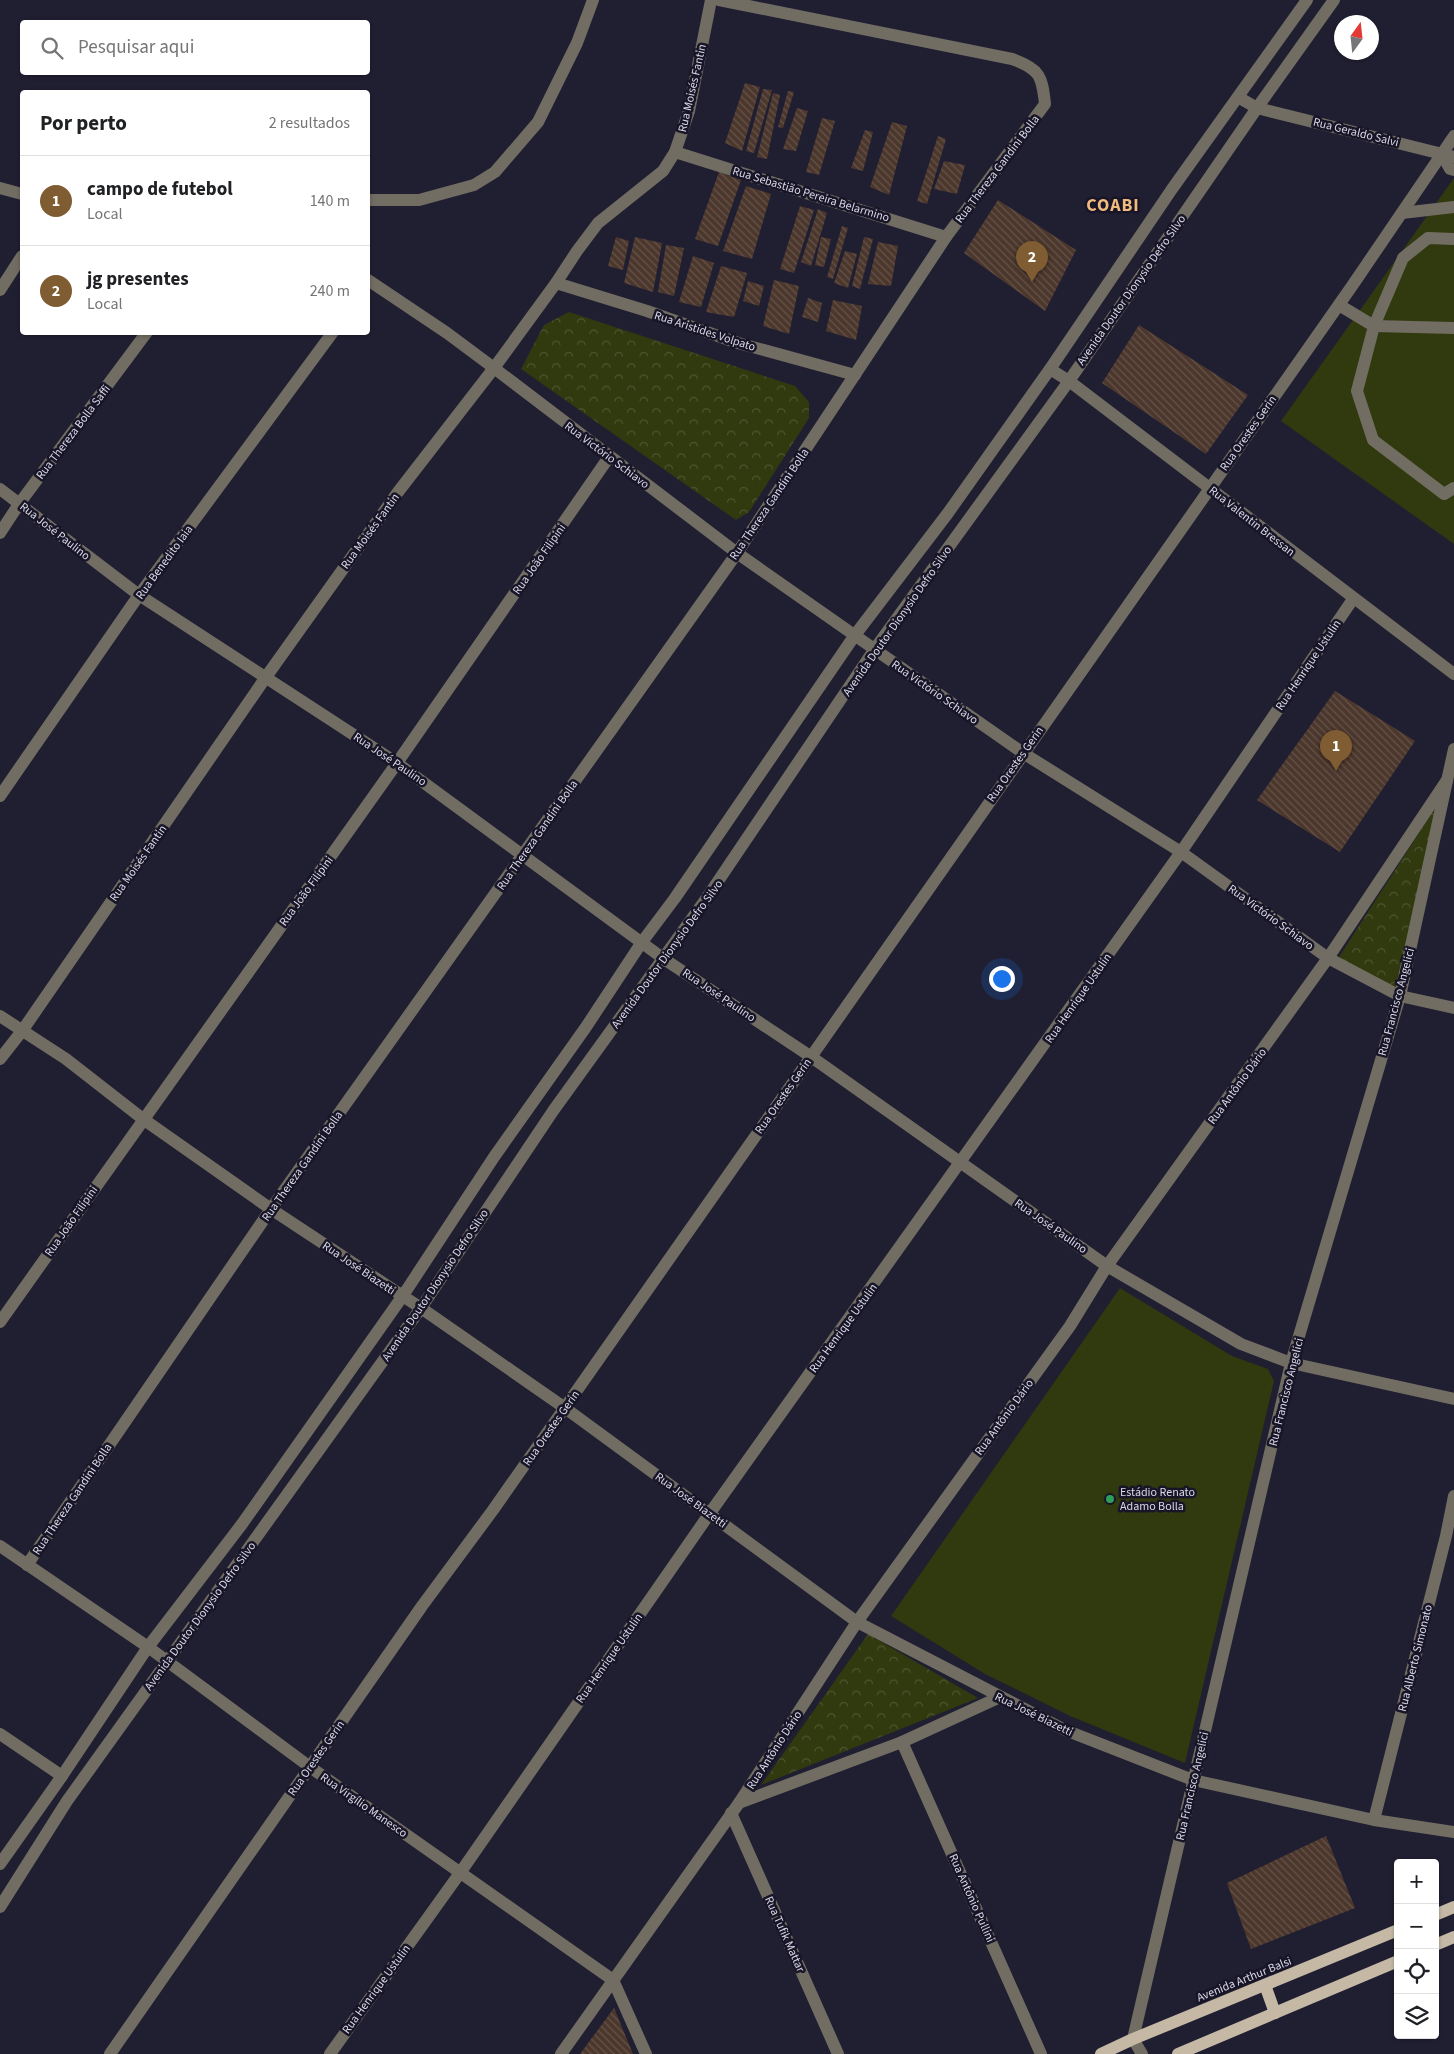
<!DOCTYPE html>
<html lang="pt">
<meta charset="utf-8">
<style>
:root{--surface:#fff;--page:#f6f6f6;--text:#202124;--muted:#757577;--line:#e0e0e0;--accent:#7f5c32}
body{margin:0;font-family:"Source Sans 3",sans-serif;background:var(--page);color:var(--text)}
.controls{position:absolute;right:15px;bottom:15px;display:grid;overflow:hidden;border-radius:5px;box-shadow:0 1px 4px #0004}
.controls button{width:45px;height:45px;display:grid;place-items:center;padding:0;border:0;border-bottom:1px solid var(--line);background:var(--surface);color:var(--text);font:25px sans-serif}
.compass{position:absolute;left:1334px;top:15px;width:45px;height:45px;border-radius:50%;background:var(--surface);box-shadow:0 1px 4px #0004;rotate:15deg}
.you{position:absolute;left:1001px;top:978px;width:18px;height:18px;margin:-12px;border:4px solid #fff;border-radius:50%;background:#1a73e8;box-shadow:0 0 0 8px #1a73e833}
.badge{display:grid;place-items:center;width:32px;height:32px;border-radius:50%;background:var(--accent);color:#fff;font-size:16px;font-weight:700}
.pin{position:absolute;translate:-50% -41px;filter:drop-shadow(0 1px 2px #0008)}
.pin::after{content:'';position:absolute;top:26px;width:18px;height:15px;background:inherit;clip-path:polygon(0 0,100% 0,50% 100%)}
.list{margin:0;padding:0;list-style:none}
h2{display:flex;justify-content:space-between;align-items:center;height:65px;margin:0;padding:0 20px;font-size:21px}
h2 small{font-size:16px;font-weight:400;color:var(--muted)}
.list li{display:grid;grid-template-columns:32px 1fr auto;gap:15px;align-items:center;box-sizing:border-box;height:90px;padding:0 20px;border-top:1px solid var(--line)}
.list b{display:block;font-size:19px;white-space:nowrap}
.list p{margin:0;font-size:16px;white-space:nowrap;color:var(--muted)}
.list em{font-size:16px;font-style:normal;color:var(--muted)}
.icon{flex:none;width:28px;height:28px;fill:none;stroke:currentColor;stroke-width:2;stroke-linecap:round;stroke-linejoin:round}
.map{position:relative;flex:none;width:1454px;height:2054px;overflow:hidden}
.search{position:absolute;background:var(--surface);box-shadow:0 1px 4px #0004;left:20px;top:20px;width:350px;height:55px;display:flex;align-items:center;gap:12px;box-sizing:border-box;padding:0 18px;border-radius:5px;color:var(--muted);font-size:19px}
.panel{position:absolute;background:var(--surface);box-shadow:0 1px 4px #0004;left:20px;top:90px;width:350px;height:245px;border-radius:5px}
.map>svg:first-child{display:block}
.green{fill:#31390e}
.park{fill:url(#park-crowns)}
.building{fill:url(#building-back-hatch)}
.lines{fill:none;stroke-linecap:round;stroke-linejoin:round}
.minor{stroke:#726d63;stroke-width:12}
.major{stroke:#c5b9a6;stroke-width:12}
.leisure-dot{fill:#2e9e5b;stroke:#171527;stroke-width:2}
.labels{text-anchor:middle;stroke-width:5;stroke-linejoin:round;paint-order:stroke}
.street-label{font-size:12px;fill:#dad9e6;stroke:#171527}
.poi-label{font-size:12px;fill:#dad9e6;stroke:#171527;text-anchor:start}
.district-label{font-size:18px;font-weight:bold;letter-spacing:1px;fill:#f1bb7e;stroke:#171527}
</style>
<div class="map">
<svg width="1454" height="2054" viewBox="0 0 1454 2054">
<defs>
<pattern id="park-crowns" width="20" height="18" patternUnits="userSpaceOnUse" patternTransform="scale(1.25)"><rect width="20" height="18" fill="#31390e"/><path d="M2 6a3 3 0 1 1 6 0M12 15a3 3 0 1 1 6 0" fill="none" stroke="#4e5531"/></pattern>
<pattern id="building-back-hatch" width="6" height="6" patternUnits="userSpaceOnUse" patternTransform="scale(1.25)"><rect width="6" height="6" fill="#4c372c"/><path d="M-1 5l2 2M0 0l6 6M5-1l2 2" fill="none" stroke="#65534b"/></pattern>
</defs>
<rect width="100%" height="100%" fill="#201e31"/>
<g class="green">
<polygon points="1454,178 1454,544 1281,421"/>
<polygon points="1120,1288 1232,1356 1268,1369 1274,1381 1185,1763 1070,1716 985,1674 891,1616"/>
</g>
<g class="park">
<polygon points="569,312 795,386 809,402 809,418 749,512 736,520 521,369 544,325"/>
<polygon points="1439,802 1399,990 1337,960"/>
<polygon points="868,1634 978,1698 761,1785"/>
</g>
<g class="building">
<polygon points="745,83 760,87 742,151 725,143"/>
<polygon points="763,89 772,90 754,153 746,151"/>
<polygon points="788,91 794,92 783,128 778,127"/>
<polygon points="773,93 780,95 767,159 757,157"/>
<polygon points="797,108 808,111 796,151 783,149"/>
<polygon points="822,118 835,121 819,175 806,172"/>
<polygon points="892,122 907,126 889,195 870,187"/>
<polygon points="865,130 873,132 863,171 851,168"/>
<polygon points="938,136 946,139 927,204 917,201"/>
<polygon points="944,161 965,165 957,194 934,189"/>
<polygon points="719,172 741,180 718,246 695,239"/>
<polygon points="746,186 771,194 752,259 723,251"/>
<polygon points="998,200 1076,250 1045,311 964,253"/>
<polygon points="800,206 814,210 794,273 780,269"/>
<polygon points="818,209 827,213 811,266 801,262"/>
<polygon points="842,226 848,228 833,279 827,277"/>
<polygon points="616,237 629,241 623,270 608,266"/>
<polygon points="635,237 662,243 653,292 624,283"/>
<polygon points="821,237 831,239 824,267 815,265"/>
<polygon points="864,237 873,239 860,289 852,286"/>
<polygon points="878,242 898,246 891,286 868,284"/>
<polygon points="666,245 684,248 674,296 658,292"/>
<polygon points="845,251 857,254 848,288 834,283"/>
<polygon points="693,256 714,263 701,307 679,302"/>
<polygon points="721,266 747,273 734,317 706,312"/>
<polygon points="774,280 799,286 789,334 763,326"/>
<polygon points="748,281 764,286 759,306 743,301"/>
<polygon points="808,298 822,303 818,322 802,317"/>
<polygon points="833,300 862,306 856,340 826,331"/>
<polygon points="1139,325 1248,395 1206,454 1102,383"/>
<polygon points="1335,691 1415,741 1340,852 1257,800"/>
<polygon points="1326,1836 1355,1908 1251,1949 1227,1883"/>
<polygon points="614,2008 633,2054 580,2054"/>
</g>
<g class="lines">
<g class="minor">
<polyline points="1238,97 1257,108 1454,157"/>
<polyline points="675,152 946,237"/>
<polyline points="1442,154 1450,169 1454,170"/>
<polyline points="0,188 22,194"/>
<polyline points="368,200 419,200 474,185 495,172 538,122 577,43 593,0"/>
<polyline points="1402,213 1454,207"/>
<polyline points="1454,239 1428,238 1403,258 1374,326 1357,391 1373,440 1444,494 1454,488"/>
<polyline points="368,280 447,333 494,368 737,553 1023,753 1181,852 1328,958 1400,996 1454,1008"/>
<polyline points="556,283 647,311 738,343 855,375"/>
<polyline points="0,290 22,256"/>
<polyline points="1339,305 1374,326 1454,328"/>
<polyline points="1050,369 1069,381 1454,674"/>
<polyline points="0,489 139,595 397,763 664,959 810,1056 1107,1266 1241,1344 1291,1363 1454,1399"/>
<polyline points="0,533 19,504 147,332"/>
<polyline points="0,796 139,595 333,332"/>
<polyline points="0,1016 66,1059 143,1119 271,1209 421,1308 565,1408 857,1622 1065,1730 1193,1780 1374,1820 1454,1832"/>
<polyline points="0,1059 22,1031 266,677 398,492 494,368 556,283 577,251 598,223 663,171 675,152 689,111 711,0"/>
<polyline points="0,1322 397,763 609,457"/>
<polyline points="0,1546 148,1647 310,1767 613,1980 646,2054"/>
<path d="M27 1565 271 1209 737 553 946 237 1045 104C1042 76 1040 69 1012 59L719 0"/>
<polyline points="0,1734 62,1776"/>
<polyline points="902,1742 1041,2054"/>
<polyline points="739,1803 902,1742 1000,1697"/>
<polyline points="731,1813 838,2054"/>
<polyline points="1374,1820 1446,1536 1454,1496"/>
<polyline points="0,1864 62,1776 148,1647 242,1524 402,1297 494,1157 586,1027 642,942 675,898 855,635 948,513 1050,369 1172,189 1307,0"/>
<polyline points="0,1907 67,1801 421,1308 553,1111 706,899 874,650 1069,381 1257,108 1334,0"/>
<polyline points="110,2054 422,1606 493,1510 1352,286 1454,136"/>
<polyline points="330,2054 460,1873 710,1513 1181,852 1353,599"/>
<polyline points="561,2054 739,1803 857,1622 1070,1326 1107,1266 1328,958 1447,780"/>
<polyline points="1142,2054 1133,2039 1291,1363 1400,996 1454,749"/>
</g>
<g class="major">
<polyline points="1435,1915 1454,1907"/>
<polyline points="1435,1945 1454,1937"/>
<polyline points="1265,1985 1275,2013"/>
<polyline points="1101,2054 1133,2039 1398,1930"/>
<polyline points="1178,2054 1398,1961"/>
</g>
</g>
<circle class="leisure-dot" cx="1110" cy="1499" r="5"/>
<g class="labels">
<g class="street-label">
<text transform="translate(692 88) rotate(-77)" y="4">Rua Moisés Fantin</text>
<text transform="translate(1356 132) rotate(14)" y="4">Rua Geraldo Salvi</text>
<text transform="translate(997 169) rotate(-53)" y="4">Rua Thereza Gandini Bolla</text>
<text transform="translate(811 194) rotate(17)" y="4">Rua Sebastião Pereira Belarmino</text>
<text transform="translate(1131 290) rotate(-55)" y="4">Avenida Doutor Dionysio Defro Silvo</text>
<text transform="translate(705 331) rotate(18)" y="4">Rua Aristides Volpato</text>
<text transform="translate(73 432) rotate(-53)" y="4">Rua Thereza Bolla Saffi</text>
<text transform="translate(1248 433) rotate(-55)" y="4">Rua Orestes Gerin</text>
<text transform="translate(607 455) rotate(37)" y="4">Rua Victório Schiavo</text>
<text transform="translate(769 504) rotate(-56)" y="4">Rua Thereza Gandini Bolla</text>
<text transform="translate(1252 521) rotate(38)" y="4">Rua Valentin Bressan</text>
<text transform="translate(55 531) rotate(38)" y="4">Rua José Paulino</text>
<text transform="translate(370 531) rotate(-54)" y="4">Rua Moisés Fantin</text>
<text transform="translate(539 559) rotate(-55)" y="4">Rua João Filipini</text>
<text transform="translate(164 562) rotate(-54)" y="4">Rua Benedito Iaia</text>
<text transform="translate(897 621) rotate(-55)" y="4">Avenida Doutor Dionysio Defro Silvo</text>
<text transform="translate(1308 665) rotate(-56)" y="4">Rua Henrique Ustulin</text>
<text transform="translate(935 692) rotate(35)" y="4">Rua Victório Schiavo</text>
<text transform="translate(390 759) rotate(34)" y="4">Rua José Paulino</text>
<text transform="translate(1015 764) rotate(-55)" y="4">Rua Orestes Gerin</text>
<text transform="translate(537 835) rotate(-55)" y="4">Rua Thereza Gandini Bolla</text>
<text transform="translate(138 863) rotate(-55)" y="4">Rua Moisés Fantin</text>
<text transform="translate(306 891) rotate(-54)" y="4">Rua João Filipini</text>
<text transform="translate(1271 917) rotate(36)" y="4">Rua Victório Schiavo</text>
<text transform="translate(667 954) rotate(-54)" y="4">Avenida Doutor Dionysio Defro Silvo</text>
<text transform="translate(719 995) rotate(34)" y="4">Rua José Paulino</text>
<text transform="translate(1078 998) rotate(-55)" y="4">Rua Henrique Ustulin</text>
<text transform="translate(1396 1002) rotate(-75)" y="4">Rua Francisco Angelici</text>
<text transform="translate(1237 1086) rotate(-54)" y="4">Rua Antônio Dário</text>
<text transform="translate(783 1096) rotate(-55)" y="4">Rua Orestes Gerin</text>
<text transform="translate(302 1166) rotate(-55)" y="4">Rua Thereza Gandini Bolla</text>
<text transform="translate(71 1221) rotate(-55)" y="4">Rua João Filipini</text>
<text transform="translate(1051 1226) rotate(35)" y="4">Rua José Paulino</text>
<text transform="translate(359 1268) rotate(34)" y="4">Rua José Biazetti</text>
<text transform="translate(435 1285) rotate(-56)" y="4">Avenida Doutor Dionysio Defro Silvo</text>
<text transform="translate(843 1328) rotate(-54)" y="4">Rua Henrique Ustulin</text>
<text transform="translate(1286 1392) rotate(-76)" y="4">Rua Francisco Angelici</text>
<text transform="translate(1004 1417) rotate(-54)" y="4">Rua Antônio Dário</text>
<text transform="translate(551 1428) rotate(-55)" y="4">Rua Orestes Gerin</text>
<text transform="translate(72 1499) rotate(-56)" y="4">Rua Thereza Gandini Bolla</text>
<text transform="translate(691 1500) rotate(36)" y="4">Rua José Biazetti</text>
<text transform="translate(200 1616) rotate(-54)" y="4">Avenida Doutor Dionysio Defro Silvo</text>
<text transform="translate(609 1658) rotate(-55)" y="4">Rua Henrique Ustulin</text>
<text transform="translate(1415 1658) rotate(-76)" y="4">Rua Alberto Simonato</text>
<text transform="translate(1034 1714) rotate(26)" y="4">Rua José Biazetti</text>
<text transform="translate(774 1750) rotate(-57)" y="4">Rua Antônio Dário</text>
<text transform="translate(316 1758) rotate(-55)" y="4">Rua Orestes Gerin</text>
<text transform="translate(1192 1786) rotate(-77)" y="4">Rua Francisco Angelici</text>
<text transform="translate(364 1805) rotate(35)" y="4">Rua Virgílio Manesco</text>
<text transform="translate(972 1898) rotate(66)" y="4">Rua Antônio Pullini</text>
<text transform="translate(785 1934) rotate(66)" y="4">Rua Tufik Mattar</text>
<text transform="translate(1244 1979) rotate(-22)" y="4">Avenida Arthur Balsi</text>
<text transform="translate(376 1989) rotate(-54)" y="4">Rua Henrique Ustulin</text>
</g>
<g class="poi-label">
<text x="1120" y="1496">Estádio Renato<tspan x="1120" dy="14">Adamo Bolla</tspan></text>
</g>
<g class="district-label">
<text x="1113" y="211">COABI</text>
</g>
</g>
</svg>
<div class="controls">
<button>+</button>
<button>−</button>
<button><svg class="icon" aria-label="locate" viewBox="0 0 24 24"><circle cx="12" cy="12" r="6"/><path d="M12 2v4M12 18v4M2 12h4M18 12h4"/></svg></button>
<button><svg class="icon" aria-label="layers" viewBox="0 0 24 24"><path d="M12 4l9 5-9 5-9-5zM3 14l9 5 9-5"/></svg></button>
</div>
<svg class="compass" viewBox="-18 -18 36 36"><path d="M0-13l5 13h-10z" fill="#e53935"/><path d="M0 13l5-13h-10z" fill="#757577"/></svg>
<div class="you"></div>
<div class="pin badge" style="left:1336px;top:771px">1</div>
<div class="pin badge" style="left:1032px;top:282px">2</div>
<div class="search"><svg class="icon" aria-label="search" viewBox="0 0 24 24"><circle cx="10" cy="10" r="6"/><path d="M15 15l6 6"/></svg>Pesquisar aqui</div>
<section class="panel">
<h2>Por perto<small>2 resultados</small></h2>
<ul class="list">
<li><span class="badge">1</span><div><b>campo de futebol</b><p>Local</p></div><em>140 m</em></li>
<li><span class="badge">2</span><div><b>jg presentes</b><p>Local</p></div><em>240 m</em></li>
</ul>
</section>
</div>
